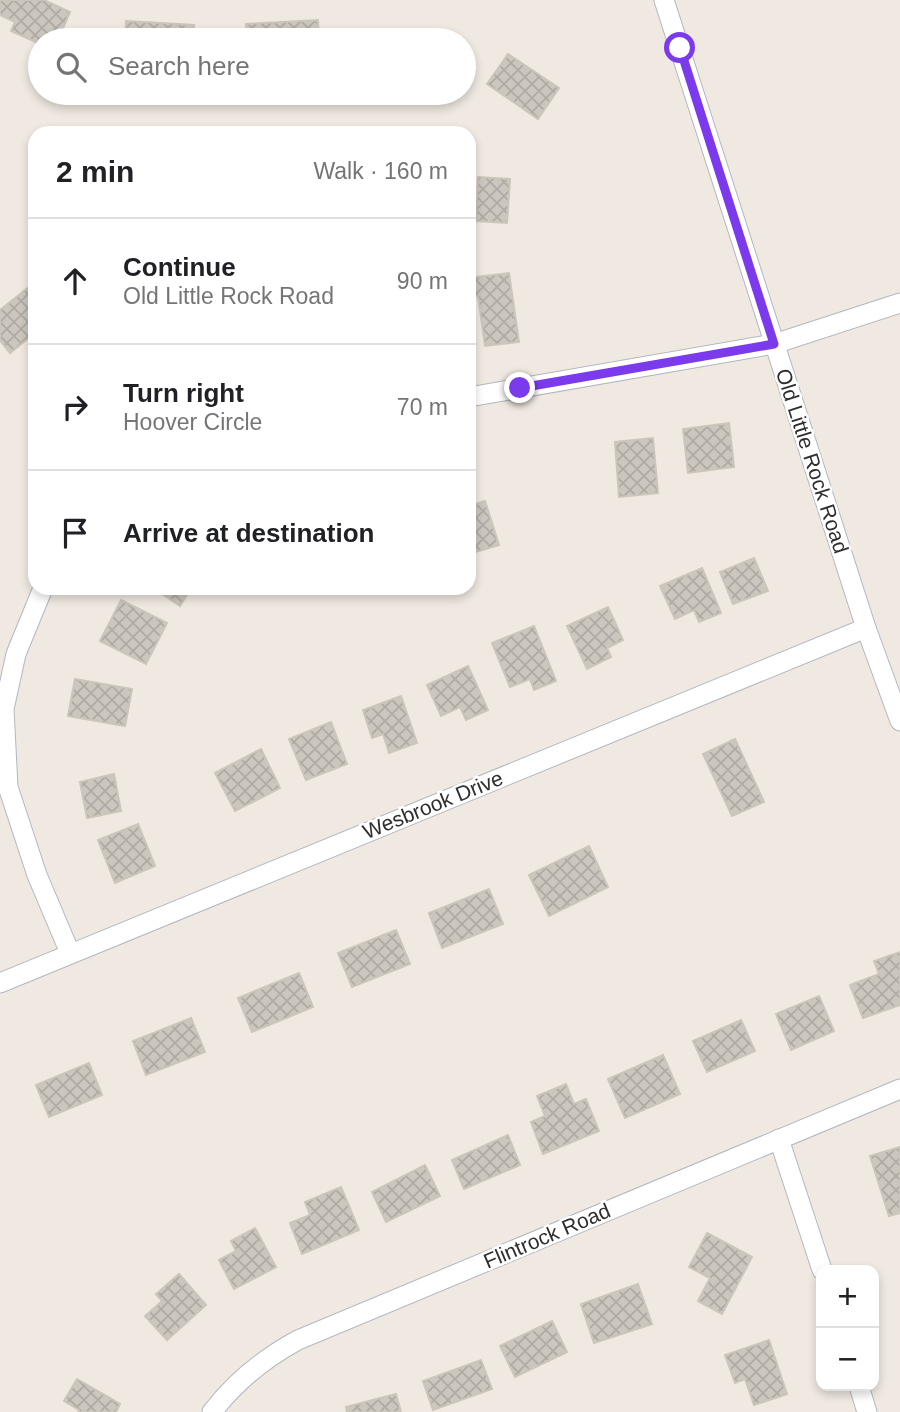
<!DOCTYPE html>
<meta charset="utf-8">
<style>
:root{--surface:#fff;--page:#f6f6f6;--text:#202124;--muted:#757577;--line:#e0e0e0}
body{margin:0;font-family:Arial,sans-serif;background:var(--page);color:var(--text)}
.controls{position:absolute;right:21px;bottom:21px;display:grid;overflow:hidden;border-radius:14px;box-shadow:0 4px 10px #0003}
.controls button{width:63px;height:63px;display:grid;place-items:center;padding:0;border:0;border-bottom:2px solid var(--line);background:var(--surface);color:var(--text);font:35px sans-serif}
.stop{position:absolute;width:21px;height:21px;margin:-16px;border:5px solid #7c3aed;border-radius:50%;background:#fff}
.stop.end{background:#7c3aed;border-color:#fff;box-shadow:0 2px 7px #0008}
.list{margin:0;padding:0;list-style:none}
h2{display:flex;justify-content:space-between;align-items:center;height:91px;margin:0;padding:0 28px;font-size:30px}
h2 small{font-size:23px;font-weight:400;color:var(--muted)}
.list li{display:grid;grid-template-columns:46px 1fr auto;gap:21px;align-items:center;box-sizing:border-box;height:126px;padding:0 28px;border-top:2px solid var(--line)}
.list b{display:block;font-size:26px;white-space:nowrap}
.list p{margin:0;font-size:23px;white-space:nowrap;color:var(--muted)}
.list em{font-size:23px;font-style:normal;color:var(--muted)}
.icon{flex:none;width:38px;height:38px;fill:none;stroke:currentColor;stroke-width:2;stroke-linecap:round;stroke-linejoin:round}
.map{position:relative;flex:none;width:900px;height:1412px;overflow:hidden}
.search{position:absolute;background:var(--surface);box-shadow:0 4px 10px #0003;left:28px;top:28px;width:448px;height:77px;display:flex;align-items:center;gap:18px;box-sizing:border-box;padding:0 24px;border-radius:38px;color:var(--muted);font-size:26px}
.panel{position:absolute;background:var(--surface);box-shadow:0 4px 10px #0003;left:28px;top:126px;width:448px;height:469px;border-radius:21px}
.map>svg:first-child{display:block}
.building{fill:url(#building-cross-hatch);stroke:#cbc5ba;stroke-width:2}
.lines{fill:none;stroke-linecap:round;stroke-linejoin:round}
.minor-casing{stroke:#b4b7c1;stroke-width:21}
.minor{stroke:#fff;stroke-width:19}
.route{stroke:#7c3aed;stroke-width:9}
.labels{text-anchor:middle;stroke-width:5;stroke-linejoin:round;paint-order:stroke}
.street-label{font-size:21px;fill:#2e2e2e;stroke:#fff}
</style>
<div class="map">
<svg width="900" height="1412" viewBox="0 0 900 1412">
<defs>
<pattern id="building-cross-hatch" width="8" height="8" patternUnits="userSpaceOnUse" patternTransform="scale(1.75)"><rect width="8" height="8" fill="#cbc7bf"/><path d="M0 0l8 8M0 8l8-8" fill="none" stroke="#afaba4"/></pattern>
</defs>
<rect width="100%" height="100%" fill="#efe9e1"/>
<g class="building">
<polygon points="0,0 44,0 70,12 58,40 40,40 40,44 11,31 15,22 0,15"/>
<polygon points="318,20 319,40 247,40 246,24"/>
<polygon points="126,21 194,25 193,40 125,40"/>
<polygon points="508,54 559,88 538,119 487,84"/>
<polygon points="478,177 510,179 507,223 476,221"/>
<polygon points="509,273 519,342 485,346 478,296 469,297 469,278"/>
<polygon points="35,282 35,333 10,353 0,340 0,310"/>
<polygon points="729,423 734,467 688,473 683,429"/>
<polygon points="653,438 658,493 619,497 615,442"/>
<polygon points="485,501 499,545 469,554 469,506"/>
<polygon points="754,558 768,591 733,604 720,572"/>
<polygon points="702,568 721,613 699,622 694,610 675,619 660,586"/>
<polygon points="154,588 191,588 180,606"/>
<polygon points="121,600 167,623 146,664 100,641"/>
<polygon points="608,607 623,640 607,648 611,657 587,669 567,626"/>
<polygon points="534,626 556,681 534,690 530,679 510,687 492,643"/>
<polygon points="468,666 488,710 466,720 460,707 441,716 427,685"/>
<polygon points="75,679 132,689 125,726 68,716"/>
<polygon points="401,696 417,743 389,753 383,734 372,738 363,710"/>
<polygon points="331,722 347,764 306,780 289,739"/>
<polygon points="735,739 764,802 732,816 703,754"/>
<polygon points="261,749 280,788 235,811 215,773"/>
<polygon points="114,774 121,811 87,818 80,782"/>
<polygon points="138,824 155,866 115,883 98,840"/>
<polygon points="589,846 608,887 549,916 529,875"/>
<polygon points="489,889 503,924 442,948 429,913"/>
<polygon points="396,930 410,964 352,987 338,953"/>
<polygon points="900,952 900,1005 863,1018 850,985 879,974 874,961"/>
<polygon points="299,973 313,1007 252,1032 238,998"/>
<polygon points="819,996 834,1031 791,1050 776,1014"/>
<polygon points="191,1018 205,1052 146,1075 133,1041"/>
<polygon points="741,1020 755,1051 707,1072 693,1041"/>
<polygon points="663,1055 680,1094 625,1118 608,1079"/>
<polygon points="89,1063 102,1095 49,1117 36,1085"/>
<polygon points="566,1084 574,1104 586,1099 599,1131 543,1154 531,1122 545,1116 537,1096"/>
<polygon points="508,1135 520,1165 464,1189 452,1160"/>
<polygon points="900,1147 900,1213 889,1216 870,1156"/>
<polygon points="425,1165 440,1196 386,1222 372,1192"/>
<polygon points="341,1187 359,1230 302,1254 290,1223 310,1215 305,1202"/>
<polygon points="255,1228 276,1267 234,1289 219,1260 236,1251 231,1241"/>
<polygon points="707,1233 752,1257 722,1314 698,1301 710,1278 689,1267"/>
<polygon points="179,1274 206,1305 167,1340 145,1316 162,1301 156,1294"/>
<polygon points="638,1284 652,1324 594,1343 581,1304"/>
<polygon points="552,1321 567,1352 515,1377 500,1346"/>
<polygon points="769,1340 787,1394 754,1405 745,1379 735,1383 725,1355"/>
<polygon points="481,1360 492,1389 433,1410 423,1381"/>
<polygon points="77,1379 120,1404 116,1412 78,1412 79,1410 64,1401"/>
<polygon points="396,1394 401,1412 347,1412 346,1407"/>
</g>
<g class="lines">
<g class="minor-casing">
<g id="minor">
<polyline points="664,0 866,628 900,721"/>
<polyline points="469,397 774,344 900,303"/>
<polyline points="43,588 16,654 4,709 8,787 37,875 70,953"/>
<polyline points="0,983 866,628"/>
<polyline points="779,1139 822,1270"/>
<polyline points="859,1386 867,1412"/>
<path d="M212 1412C236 1381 263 1359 298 1340L900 1089"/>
</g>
</g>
<use href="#minor" class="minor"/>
</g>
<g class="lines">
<polyline class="route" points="520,388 774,344 680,48"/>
</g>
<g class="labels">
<g class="street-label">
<text transform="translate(812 461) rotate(72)" y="7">Old Little Rock Road</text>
<text transform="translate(433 805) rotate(-22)" y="7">Wesbrook Drive</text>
<text transform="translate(547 1236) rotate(-23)" y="7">Flintrock Road</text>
</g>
</g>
</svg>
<div class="controls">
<button>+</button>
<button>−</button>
</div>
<div class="stop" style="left:680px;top:48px"></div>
<div class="stop end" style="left:520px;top:388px"></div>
<div class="search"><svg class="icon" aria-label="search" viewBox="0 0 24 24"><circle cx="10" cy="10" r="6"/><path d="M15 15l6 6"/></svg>Search here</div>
<section class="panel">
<h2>2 min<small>Walk · 160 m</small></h2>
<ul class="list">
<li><svg class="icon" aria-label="ahead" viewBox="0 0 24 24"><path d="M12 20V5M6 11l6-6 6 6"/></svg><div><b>Continue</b><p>Old Little Rock Road</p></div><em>90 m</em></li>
<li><svg class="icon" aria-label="right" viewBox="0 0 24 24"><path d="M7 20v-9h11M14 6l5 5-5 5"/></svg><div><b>Turn right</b><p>Hoover Circle</p></div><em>70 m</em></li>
<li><svg class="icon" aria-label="arrive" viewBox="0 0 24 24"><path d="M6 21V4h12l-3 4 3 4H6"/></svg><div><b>Arrive at destination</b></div></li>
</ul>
</section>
</div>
